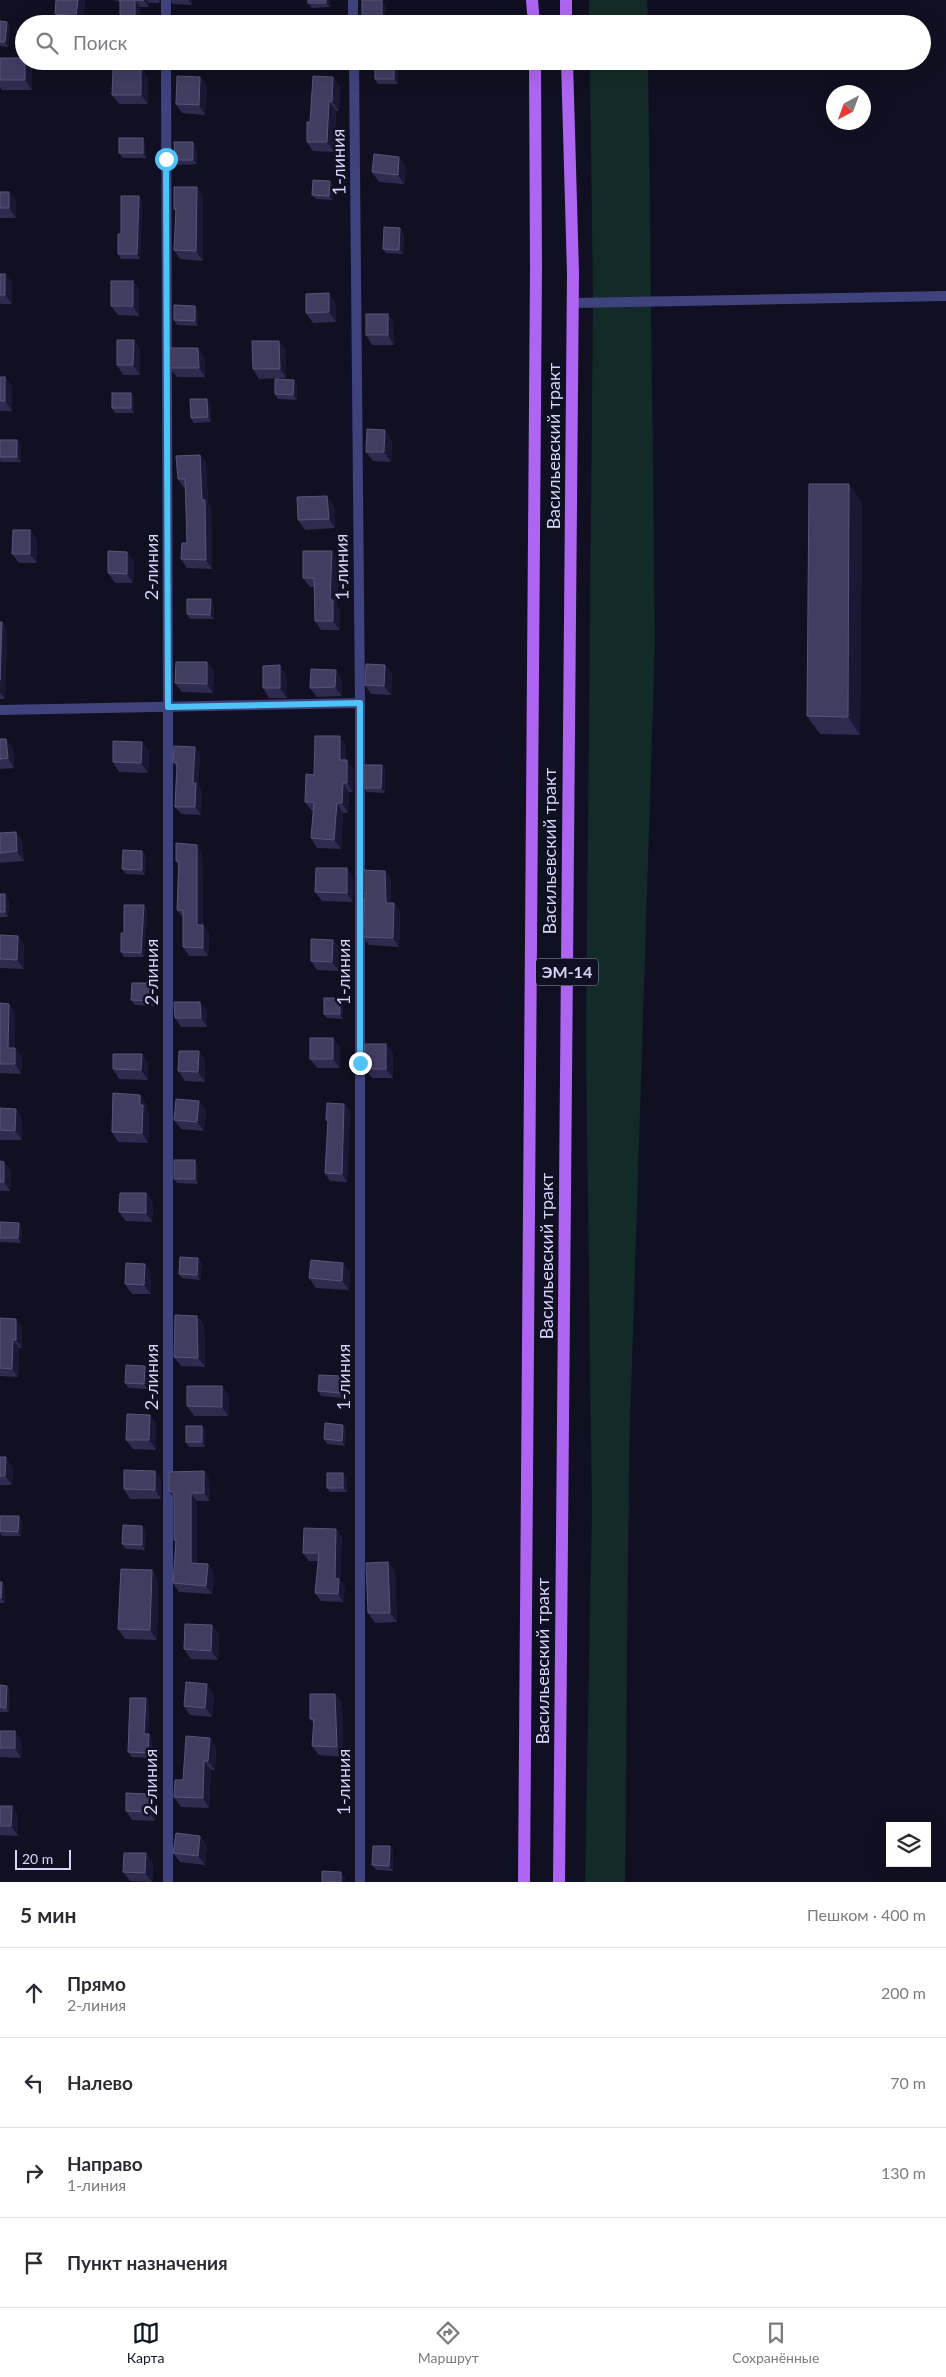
<!DOCTYPE html>
<html lang="ru">
<meta charset="utf-8">
<style>
:root{--surface:#fff;--page:#f7f7f7;--text:#2b2b33;--muted:#7c7c81;--line:#e1e1e2;--accent:#111827}
body{margin:0;font-family:Lato,sans-serif;background:var(--page);color:var(--text)}
.controls{position:absolute;right:15px;bottom:15px;display:grid;overflow:hidden;border-radius:0px;box-shadow:0 5px 20px #0002}
.controls button{width:45px;height:45px;display:grid;place-items:center;padding:0;border:0;border-bottom:1px solid var(--line);background:var(--surface);color:var(--text);font:25px sans-serif}
.compass{position:absolute;left:826px;top:85px;width:45px;height:45px;border-radius:50%;background:var(--surface);box-shadow:0 5px 20px #0002;rotate:221deg}
.scale{position:absolute;left:15px;bottom:12px;width:56px;box-sizing:border-box;padding-left:5px;border:2px solid #d5d4fb;border-top:0;font-size:14px;line-height:18px;white-space:nowrap;color:#d5d4fb;-webkit-text-stroke:4px #111022;paint-order:stroke}
.stop{position:absolute;width:15px;height:15px;margin:-11px;border:4px solid #4fc3f7;border-radius:50%;background:#fff}
.stop.end{background:#4fc3f7;border-color:#fff;box-shadow:0 1px 5px #0008}
.list{margin:0;padding:0;list-style:none}
h2{display:flex;justify-content:space-between;align-items:center;height:65px;margin:0;padding:0 20px;font-size:21px}
h2 small{font-size:16px;font-weight:400;color:var(--muted)}
.list li{display:grid;grid-template-columns:32px 1fr auto;gap:15px;align-items:center;box-sizing:border-box;height:90px;padding:0 20px;border-top:1px solid var(--line)}
.list b{display:block;font-size:19px;white-space:nowrap}
.list p{margin:0;font-size:16px;white-space:nowrap;color:var(--muted)}
.list em{font-size:16px;font-style:normal;color:var(--muted)}
.icon{flex:none;width:28px;height:28px;fill:none;stroke:currentColor;stroke-width:2;stroke-linecap:round;stroke-linejoin:round}
.map{position:relative;flex:none;width:946px;height:1882px;overflow:hidden}
.search{position:absolute;background:var(--surface);box-shadow:0 5px 20px #0002;left:15px;right:15px;top:15px;height:55px;display:flex;align-items:center;gap:12px;box-sizing:border-box;padding:0 18px;border-radius:28px;color:var(--muted);font-size:19px}
.sheet{height:425px;background:var(--surface)}
nav{display:flex;justify-content:space-around;align-items:center;box-sizing:border-box;height:70px;border-top:1px solid var(--line);background:var(--surface);font-size:14px;color:var(--muted)}
nav a{display:grid;justify-items:center;gap:2px}
nav .on{color:var(--accent)}
.map>svg:first-child{display:block}
.green{fill:#132b28}
.lines{fill:none;stroke-linecap:round;stroke-linejoin:round}
.lane{stroke:#3f437d;stroke-width:10}
.street{stroke:#3f437d;stroke-width:10}
.primary{stroke:#ae65f1;stroke-width:12}
.wall{fill:#2e2b4e}
.shaded-wall{fill:#1b1835}
.building{fill:#403d61;stroke:#575579}
.route{stroke:#4fc3f7;stroke-width:6}
.labels{text-anchor:middle;stroke-width:5;stroke-linejoin:round;paint-order:stroke}
.shield{fill:#111022;stroke:#9a99ba;stroke-width:1}
.shield-label{font-size:16px;font-weight:bold;fill:#d5d4fb}
.street-label{font-size:18px;fill:#d5d4fb;stroke:#111022}
</style>
<div class="map">
<svg width="946" height="1882" viewBox="0 0 946 1882">
<rect width="100%" height="100%" fill="#111022"/>
<g class="green">
<polygon points="589,0 647,0 648,24 589,24"/>
<polygon points="590,61 648,61 655,641 629,1455 625,1882 585,1882 592,1511 586,1045 593,304"/>
</g>
<g class="lines">
<polyline class="lane" points="572,303 946,296"/>
<g class="street">
<polyline points="166,0 166,24"/>
<polyline points="353,0 353,24"/>
<polyline points="166,61 168,707 168,1882"/>
<polyline points="354,61 360,703 360,1882"/>
<polyline points="0,710 360,703"/>
</g>
<g class="primary">
<polyline points="532,0 534,24"/>
<polyline points="566,0 566,24"/>
<polyline points="524,1882 536,269 535,61"/>
<polyline points="559,1882 573,273 567,61"/>
</g>
</g>
<g class="wall">
<polygon points="85,0 83,24 61,23 55,14"/>
<polygon points="113,0 160,0 159,3 149,3 149,7 140,7"/>
<polygon points="170,0 192,0 192,5 173,4"/>
<polygon points="329,0 330,7 312,8 308,3"/>
<polygon points="386,5 386,24 366,24 362,19"/>
<polygon points="0,21 10,26 8,47 0,46"/>
<polygon points="0,58 32,68 32,90 2,90 0,87"/>
<polygon points="141,68 148,78 148,104 119,104 112,95"/>
<polygon points="398,68 398,84 378,84 375,79"/>
<polygon points="200,77 207,86 205,115 182,113 176,104"/>
<polygon points="333,77 340,87 339,111 336,111 334,152 313,151 307,142 310,122"/>
<polygon points="193,142 196,146 197,164 178,165 175,160"/>
<polygon points="146,143 146,158 123,158 119,153"/>
<polygon points="406,166 404,184 379,182 372,172"/>
<polygon points="330,181 333,185 333,200 316,199 312,195"/>
<polygon points="197,187 203,197 203,261 180,259 174,250 176,212 174,209"/>
<polygon points="0,192 9,192 16,201 16,218 0,218"/>
<polygon points="139,196 142,201 140,259 121,259 118,254 121,234"/>
<polygon points="404,233 403,254 386,253 383,249"/>
<polygon points="0,274 5,274 12,283 12,304 0,304"/>
<polygon points="133,281 139,290 139,316 118,315 111,306"/>
<polygon points="335,302 336,322 313,323 306,313"/>
<polygon points="195,306 198,310 198,326 177,325 174,320"/>
<polygon points="388,314 394,323 394,345 372,345 366,335"/>
<polygon points="134,340 140,350 140,375 123,375 117,365"/>
<polygon points="279,341 286,350 286,378 259,379 253,369"/>
<polygon points="205,358 205,377 177,377 170,368"/>
<polygon points="0,377 5,377 12,387 12,411 0,411"/>
<polygon points="297,385 297,400 278,399 275,394"/>
<polygon points="131,393 134,398 134,413 115,413 112,408"/>
<polygon points="210,403 211,422 194,423 191,418"/>
<polygon points="0,440 17,440 21,445 21,462 1,462 0,460"/>
<polygon points="392,440 391,462 373,461 366,452"/>
<polygon points="200,455 206,463 208,504 211,508 212,569 187,568 181,559 187,543 185,487 183,487 178,479"/>
<polygon points="862,502 860,735 820,734 807,716"/>
<polygon points="334,506 335,528 305,530 298,520"/>
<polygon points="30,530 37,540 37,563 19,563 12,554"/>
<polygon points="332,551 338,561 337,605 340,609 340,630 321,630 315,621 314,587 310,587 303,578"/>
<polygon points="134,561 133,583 115,583 108,573"/>
<polygon points="214,604 214,619 190,619 187,614"/>
<polygon points="0,622 7,629 5,699 0,699"/>
<polygon points="207,662 214,672 213,693 182,692 175,683"/>
<polygon points="385,665 392,674 391,695 371,694 365,685"/>
<polygon points="286,675 287,698 269,698 263,688"/>
<polygon points="342,679 342,696 317,697 310,688"/>
<polygon points="0,739 13,748 14,768 0,769"/>
<polygon points="346,746 346,760 353,769 353,792 349,792 348,813 343,813 341,849 317,848 311,838 313,811 312,811 305,802 314,775"/>
<polygon points="149,751 148,773 119,772 113,762"/>
<polygon points="200,755 198,786 202,790 201,815 181,814 175,807 177,768 173,762"/>
<polygon points="382,765 385,770 385,793 367,792 364,788"/>
<polygon points="16,832 22,841 24,861 0,863 0,833"/>
<polygon points="202,853 203,925 209,933 208,956 189,956 183,947 183,918 177,910 178,865 176,861"/>
<polygon points="146,855 145,875 126,874 122,869"/>
<polygon points="385,871 391,879 391,903 394,903 400,912 399,947 369,945 363,937 365,899 361,894"/>
<polygon points="353,878 353,902 322,901 315,892"/>
<polygon points="0,894 5,894 9,899 8,917 0,917"/>
<polygon points="144,905 147,910 144,957 124,957 121,952 124,933"/>
<polygon points="0,935 18,936 24,945 24,969 0,968"/>
<polygon points="333,940 340,949 339,971 317,970 311,961"/>
<polygon points="154,988 154,1006 135,1005 131,1000"/>
<polygon points="200,1002 207,1011 207,1027 181,1027 175,1018"/>
<polygon points="0,1003 9,1004 15,1013 14,1048 22,1057 21,1074 0,1073"/>
<polygon points="343,1003 343,1019 327,1018 324,1014"/>
<polygon points="333,1038 340,1048 340,1068 317,1068 310,1059"/>
<polygon points="199,1051 205,1061 205,1082 185,1081 178,1071"/>
<polygon points="393,1053 393,1078 372,1078 365,1069"/>
<polygon points="142,1054 148,1064 148,1080 119,1079 113,1069"/>
<polygon points="199,1101 206,1110 204,1131 181,1129 174,1120"/>
<polygon points="344,1104 350,1111 347,1182 330,1181 325,1173 328,1123 326,1120"/>
<polygon points="147,1105 147,1111 149,1114 148,1143 118,1142 112,1132"/>
<polygon points="0,1108 22,1118 22,1140 0,1140"/>
<polygon points="0,1161 11,1171 10,1191 0,1191"/>
<polygon points="198,1165 198,1184 177,1183 174,1179"/>
<polygon points="146,1193 153,1203 152,1222 126,1221 119,1212"/>
<polygon points="0,1222 19,1223 22,1228 21,1243 0,1242"/>
<polygon points="202,1263 200,1280 182,1278 179,1274"/>
<polygon points="145,1264 151,1273 151,1294 132,1294 125,1284"/>
<polygon points="350,1272 349,1290 316,1288 309,1278"/>
<polygon points="0,1318 22,1327 22,1348 19,1348 18,1377 0,1376"/>
<polygon points="204,1325 205,1367 181,1366 174,1357"/>
<polygon points="148,1371 148,1389 129,1388 125,1383"/>
<polygon points="345,1381 344,1398 321,1396 318,1391"/>
<polygon points="229,1395 228,1416 194,1416 187,1406"/>
<polygon points="150,1415 156,1424 156,1450 133,1449 126,1440"/>
<polygon points="202,1426 205,1431 205,1447 189,1447 186,1442"/>
<polygon points="346,1429 345,1446 327,1444 324,1439"/>
<polygon points="0,1457 13,1467 12,1485 0,1485"/>
<polygon points="155,1471 161,1480 161,1499 130,1499 124,1489"/>
<polygon points="204,1471 209,1479 210,1501 197,1501 197,1563 214,1573 212,1594 179,1592 173,1583 176,1543 174,1540 174,1499 169,1491"/>
<polygon points="343,1473 347,1478 347,1492 330,1492 327,1488"/>
<polygon points="0,1516 22,1521 21,1536 2,1536 0,1533"/>
<polygon points="142,1526 146,1531 145,1550 126,1549 122,1544"/>
<polygon points="336,1529 342,1537 340,1581 345,1587 343,1602 321,1601 315,1593 318,1561 309,1561 303,1553"/>
<polygon points="152,1570 158,1580 157,1640 125,1639 118,1629"/>
<polygon points="395,1571 397,1622 375,1623 368,1613"/>
<polygon points="0,1582 5,1587 5,1603 0,1603"/>
<polygon points="212,1625 219,1635 218,1660 191,1659 184,1649"/>
<polygon points="0,1685 10,1690 9,1712 0,1712"/>
<polygon points="214,1694 212,1717 190,1715 184,1706"/>
<polygon points="335,1694 342,1704 343,1757 319,1755 312,1746 314,1724 310,1719"/>
<polygon points="146,1698 149,1703 148,1734 152,1739 151,1758 132,1757 128,1752"/>
<polygon points="0,1731 22,1741 21,1758 0,1757"/>
<polygon points="210,1738 216,1747 215,1770 211,1770 209,1808 181,1807 174,1797 183,1780"/>
<polygon points="156,1803 155,1821 132,1820 126,1811"/>
<polygon points="0,1806 18,1816 18,1836 0,1835"/>
<polygon points="207,1845 205,1865 180,1862 173,1853"/>
<polygon points="390,1846 393,1851 393,1871 376,1870 372,1865"/>
<polygon points="153,1863 152,1882 130,1881 123,1872"/>
</g>
<g class="shaded-wall">
<polygon points="78,0 85,0 83,24 82,24 76,16"/>
<polygon points="135,0 140,7 140,24 135,24"/>
<polygon points="144,0 147,0 149,3 149,7"/>
<polygon points="188,0 192,0 192,5"/>
<polygon points="326,0 329,0 330,7 326,3"/>
<polygon points="382,0 386,5 386,24 382,19"/>
<polygon points="7,22 10,26 8,47 5,42"/>
<polygon points="25,61 27,61 32,68 32,90 25,80"/>
<polygon points="394,63 398,68 398,84 394,79"/>
<polygon points="141,68 148,78 148,104 141,95"/>
<polygon points="200,77 207,86 205,115 199,105"/>
<polygon points="333,77 340,87 339,111 332,101"/>
<polygon points="329,101 336,111 334,152 327,142"/>
<polygon points="143,138 146,143 146,158 143,153"/>
<polygon points="193,142 196,146 197,164 193,160"/>
<polygon points="399,157 406,166 404,184 398,175"/>
<polygon points="330,181 333,185 333,200 329,196"/>
<polygon points="197,187 203,197 203,261 196,251"/>
<polygon points="9,192 16,201 16,218 9,208"/>
<polygon points="139,196 142,201 140,259 137,254"/>
<polygon points="400,228 404,233 403,254 399,250"/>
<polygon points="5,274 12,283 12,304 5,295"/>
<polygon points="133,281 139,290 139,316 133,306"/>
<polygon points="329,293 335,302 336,322 329,312"/>
<polygon points="195,306 198,310 198,326 195,321"/>
<polygon points="388,314 394,323 394,345 388,335"/>
<polygon points="134,340 140,350 140,375 133,365"/>
<polygon points="279,341 286,350 286,378 280,369"/>
<polygon points="198,348 205,358 205,377 199,368"/>
<polygon points="5,377 12,387 12,411 5,401"/>
<polygon points="294,380 297,385 297,400 293,395"/>
<polygon points="131,393 134,398 134,413 131,408"/>
<polygon points="207,399 210,403 211,422 208,417"/>
<polygon points="385,430 392,440 391,462 384,452"/>
<polygon points="17,440 21,445 21,462 17,457"/>
<polygon points="200,455 206,463 208,504 211,508 212,569 206,560"/>
<polygon points="849,484 862,502 860,735 848,717"/>
<polygon points="327,496 334,506 335,528 329,519"/>
<polygon points="30,530 37,540 37,563 30,554"/>
<polygon points="332,551 338,561 337,605 340,609 340,630 333,621 330,600"/>
<polygon points="127,552 134,561 133,583 127,574"/>
<polygon points="211,599 214,604 214,619 210,615"/>
<polygon points="2,622 7,629 5,699 0,693"/>
<polygon points="207,662 214,672 213,693 207,684"/>
<polygon points="280,665 286,675 287,698 280,688"/>
<polygon points="385,665 392,674 391,695 384,686"/>
<polygon points="336,670 342,679 342,696 335,687"/>
<polygon points="340,736 346,746 346,769 340,760"/>
<polygon points="6,739 13,748 14,768 8,758"/>
<polygon points="142,742 149,751 148,773 141,763"/>
<polygon points="195,747 200,755 198,786 202,790 201,815 195,807 193,783"/>
<polygon points="347,760 353,769 353,792 347,783"/>
<polygon points="382,765 385,770 385,793 381,788"/>
<polygon points="343,783 349,792 348,813 342,803"/>
<polygon points="337,803 343,813 341,849 334,840"/>
<polygon points="16,832 22,841 24,861 17,851"/>
<polygon points="197,845 202,853 203,933 197,925"/>
<polygon points="142,851 146,855 145,875 142,870"/>
<polygon points="347,868 353,878 353,902 347,893"/>
<polygon points="385,871 391,879 391,911 386,903"/>
<polygon points="5,894 9,899 8,917 5,912"/>
<polygon points="394,903 400,912 399,947 393,938"/>
<polygon points="144,905 147,910 144,957 141,953"/>
<polygon points="203,925 209,933 208,956 203,948"/>
<polygon points="18,936 24,945 24,969 17,960"/>
<polygon points="333,940 340,949 339,971 332,962"/>
<polygon points="151,983 154,988 154,1006 151,1001"/>
<polygon points="340,998 343,1003 343,1019 340,1014"/>
<polygon points="200,1002 207,1011 207,1027 201,1018"/>
<polygon points="9,1004 15,1013 14,1057 8,1048"/>
<polygon points="333,1038 340,1048 340,1068 333,1059"/>
<polygon points="386,1044 393,1053 393,1078 386,1069"/>
<polygon points="15,1048 22,1057 21,1074 15,1064"/>
<polygon points="199,1051 205,1061 205,1082 198,1072"/>
<polygon points="142,1054 148,1064 148,1080 141,1070"/>
<polygon points="140,1095 147,1105 147,1111 149,1114 148,1143 142,1133 140,1105"/>
<polygon points="199,1101 206,1110 204,1131 197,1122"/>
<polygon points="344,1104 350,1111 347,1182 342,1174"/>
<polygon points="16,1109 22,1118 22,1140 15,1131"/>
<polygon points="195,1160 198,1165 198,1184 195,1179"/>
<polygon points="4,1162 11,1171 10,1191 4,1182"/>
<polygon points="146,1193 153,1203 152,1222 146,1213"/>
<polygon points="19,1223 22,1228 21,1243 18,1238"/>
<polygon points="198,1258 202,1263 200,1280 197,1275"/>
<polygon points="343,1263 350,1272 349,1290 342,1281"/>
<polygon points="145,1264 151,1273 151,1294 144,1285"/>
<polygon points="197,1316 204,1325 205,1367 198,1358"/>
<polygon points="16,1319 22,1327 22,1348 16,1340"/>
<polygon points="13,1339 19,1348 18,1377 12,1369"/>
<polygon points="145,1366 148,1371 148,1389 144,1384"/>
<polygon points="342,1376 345,1381 344,1398 340,1393"/>
<polygon points="222,1386 229,1395 228,1416 222,1407"/>
<polygon points="150,1415 156,1424 156,1450 149,1440"/>
<polygon points="343,1425 346,1429 345,1446 342,1441"/>
<polygon points="202,1426 205,1431 205,1447 202,1442"/>
<polygon points="6,1457 13,1467 12,1485 5,1476"/>
<polygon points="155,1471 161,1480 161,1499 155,1490"/>
<polygon points="204,1471 209,1479 210,1501 204,1493"/>
<polygon points="343,1473 347,1478 347,1492 343,1488"/>
<polygon points="191,1493 197,1501 197,1571 191,1563"/>
<polygon points="19,1516 22,1521 21,1536 18,1532"/>
<polygon points="142,1526 146,1531 145,1550 142,1545"/>
<polygon points="336,1529 342,1537 340,1581 345,1587 343,1602 338,1594 335,1578"/>
<polygon points="388,1562 395,1571 397,1622 390,1613"/>
<polygon points="208,1564 214,1573 212,1594 206,1586"/>
<polygon points="152,1570 158,1580 157,1640 150,1630"/>
<polygon points="2,1582 5,1587 5,1603 1,1598"/>
<polygon points="212,1625 219,1635 218,1660 211,1651"/>
<polygon points="207,1684 214,1694 212,1717 205,1708"/>
<polygon points="7,1686 10,1690 9,1712 6,1708"/>
<polygon points="335,1694 342,1704 343,1757 337,1747"/>
<polygon points="146,1698 149,1703 148,1738 144,1734"/>
<polygon points="15,1731 22,1741 21,1758 15,1748"/>
<polygon points="149,1734 152,1739 151,1758 148,1753"/>
<polygon points="210,1738 216,1747 215,1770 208,1761"/>
<polygon points="204,1761 211,1770 209,1808 203,1798"/>
<polygon points="149,1794 156,1803 155,1821 149,1812"/>
<polygon points="12,1806 18,1816 18,1836 11,1826"/>
<polygon points="200,1836 207,1845 205,1865 198,1856"/>
<polygon points="390,1846 393,1851 393,1871 389,1866"/>
<polygon points="146,1853 153,1863 152,1882 145,1873"/>
<polygon points="341,1872 345,1877 345,1882 341,1882"/>
</g>
<g class="building">
<polygon points="56,0 78,0 76,16 55,14"/>
<polygon points="120,0 144,0 135,0 135,24 120,24"/>
<rect x="308" y="0" width="18" height="3"/>
<rect x="362" y="0" width="20" height="19"/>
<polygon points="175,18 201,19 200,24 175,24"/>
<polygon points="0,21 7,22 5,42 0,42"/>
<polygon points="0,58 24,58 24,61 25,61 25,80 0,80"/>
<rect x="375" y="63" width="19" height="16"/>
<polygon points="113,68 141,68 141,95 112,95"/>
<polygon points="177,76 200,77 199,105 176,104"/>
<polygon points="313,76 333,77 332,101 329,101 327,142 307,142 307,122 310,122"/>
<rect x="119" y="138" width="24" height="15"/>
<polygon points="174,142 193,142 193,160 175,160"/>
<polygon points="374,154 399,157 398,175 372,172"/>
<polygon points="313,180 330,181 329,196 312,195"/>
<polygon points="174,187 197,187 196,251 174,250 176,209 174,209"/>
<rect x="0" y="192" width="9" height="16"/>
<polygon points="121,196 139,196 137,254 118,254 118,234 121,234"/>
<polygon points="384,227 400,228 399,250 383,249"/>
<rect x="0" y="274" width="5" height="21"/>
<rect x="111" y="281" width="22" height="25"/>
<polygon points="329,293 329,312 306,313 306,294"/>
<polygon points="174,305 195,306 195,321 174,320"/>
<rect x="366" y="314" width="22" height="21"/>
<polygon points="117,340 134,340 133,365 117,365"/>
<polygon points="252,341 279,341 280,369 253,369"/>
<polygon points="170,348 198,348 199,368 170,368"/>
<rect x="0" y="377" width="5" height="24"/>
<polygon points="275,379 294,380 293,395 275,394"/>
<rect x="112" y="393" width="19" height="15"/>
<polygon points="190,399 207,399 208,417 191,418"/>
<polygon points="367,429 385,430 384,452 366,452"/>
<rect x="0" y="440" width="17" height="17"/>
<polygon points="200,455 202,500 205,500 206,560 181,559 182,543 187,543 185,479 178,479 176,456"/>
<polygon points="809,484 849,484 848,717 807,716"/>
<polygon points="327,496 329,519 298,520 297,497"/>
<polygon points="13,530 30,530 30,554 12,554"/>
<polygon points="108,551 127,552 127,574 108,573"/>
<polygon points="303,551 332,551 330,600 333,600 333,621 315,621 314,578 303,578"/>
<polygon points="187,599 211,599 210,615 187,614"/>
<polygon points="0,622 2,622 0,680"/>
<polygon points="176,662 207,662 207,684 175,683"/>
<polygon points="366,664 385,665 384,686 365,685"/>
<polygon points="280,665 280,688 263,688 263,666"/>
<polygon points="311,669 336,670 335,687 310,688"/>
<polygon points="315,736 340,736 340,760 347,760 347,783 343,783 342,803 337,803 334,840 311,838 314,802 305,802 306,774 314,775"/>
<polygon points="0,739 6,739 8,758 0,759"/>
<polygon points="113,741 142,742 141,763 113,762"/>
<polygon points="174,746 195,747 193,783 196,783 195,807 175,807 177,763 173,762"/>
<polygon points="364,765 382,765 381,788 364,788"/>
<polygon points="16,832 17,851 0,853 0,833"/>
<polygon points="176,843 197,845 197,925 203,925 203,948 183,947 183,910 177,910 179,861 176,861"/>
<polygon points="123,850 142,851 142,870 122,869"/>
<polygon points="316,868 347,868 347,893 315,892"/>
<polygon points="361,870 385,871 386,903 394,903 393,938 363,937 365,894 361,894"/>
<rect x="0" y="894" width="5" height="18"/>
<polygon points="124,905 144,905 141,953 121,952 121,933 124,933"/>
<polygon points="0,935 18,936 17,960 0,959"/>
<polygon points="311,939 333,940 332,962 311,961"/>
<polygon points="132,983 151,983 151,1001 131,1000"/>
<rect x="324" y="998" width="16" height="16"/>
<polygon points="174,1002 200,1002 201,1018 175,1018"/>
<polygon points="0,1003 9,1004 8,1048 15,1048 15,1064 0,1064"/>
<rect x="310" y="1038" width="23" height="21"/>
<rect x="365" y="1044" width="21" height="25"/>
<polygon points="179,1051 199,1051 198,1072 178,1071"/>
<polygon points="113,1054 142,1054 141,1070 113,1069"/>
<polygon points="113,1093 140,1095 140,1105 143,1105 142,1133 112,1132"/>
<polygon points="176,1099 199,1101 197,1122 174,1120"/>
<polygon points="327,1103 344,1104 342,1174 325,1173 328,1120 326,1120"/>
<polygon points="0,1108 16,1109 15,1131 0,1130"/>
<rect x="174" y="1160" width="21" height="19"/>
<polygon points="0,1161 4,1162 4,1182 0,1182"/>
<polygon points="120,1193 146,1193 146,1213 119,1212"/>
<polygon points="0,1222 19,1223 18,1238 0,1238"/>
<polygon points="180,1257 198,1258 197,1275 179,1274"/>
<polygon points="311,1260 343,1263 342,1281 309,1278"/>
<polygon points="126,1263 145,1264 144,1285 125,1284"/>
<polygon points="175,1315 197,1316 198,1358 174,1357"/>
<polygon points="0,1318 16,1319 16,1340 13,1339 12,1369 0,1368"/>
<polygon points="126,1365 145,1366 144,1384 125,1383"/>
<polygon points="319,1375 342,1376 340,1393 318,1391"/>
<polygon points="187,1386 222,1386 222,1407 187,1406"/>
<polygon points="127,1414 150,1415 149,1440 126,1440"/>
<polygon points="325,1423 343,1425 342,1441 324,1439"/>
<rect x="186" y="1426" width="16" height="16"/>
<polygon points="0,1457 6,1457 5,1476 0,1476"/>
<polygon points="124,1470 155,1471 155,1490 124,1489"/>
<polygon points="204,1471 204,1493 191,1493 191,1563 208,1564 206,1586 173,1583 176,1540 174,1540 174,1492 169,1491 169,1472"/>
<rect x="327" y="1473" width="16" height="15"/>
<polygon points="0,1516 19,1516 18,1532 0,1531"/>
<polygon points="123,1525 142,1526 142,1545 122,1544"/>
<polygon points="304,1528 336,1529 335,1578 339,1579 338,1594 315,1593 319,1553 303,1553"/>
<polygon points="388,1562 390,1613 368,1613 366,1563"/>
<polygon points="121,1569 152,1570 150,1630 118,1629"/>
<polygon points="0,1582 2,1582 1,1598 0,1598"/>
<polygon points="185,1624 212,1625 211,1651 184,1649"/>
<polygon points="186,1682 207,1684 205,1708 184,1706"/>
<polygon points="0,1685 7,1686 6,1708 0,1707"/>
<polygon points="310,1694 335,1694 337,1747 312,1746 314,1719 310,1719"/>
<polygon points="130,1698 146,1698 144,1734 149,1734 148,1753 128,1752"/>
<rect x="0" y="1731" width="15" height="17"/>
<polygon points="186,1736 210,1738 208,1761 204,1761 203,1798 174,1797 175,1780 183,1780"/>
<polygon points="126,1793 149,1794 149,1812 126,1811"/>
<polygon points="0,1806 12,1806 11,1826 0,1826"/>
<polygon points="176,1833 200,1836 198,1856 173,1853"/>
<polygon points="373,1846 390,1846 389,1866 372,1865"/>
<polygon points="124,1853 146,1853 145,1873 123,1872"/>
<polygon points="322,1871 341,1872 341,1882 322,1882"/>
</g>
<g class="lines">
<polyline class="route" points="166,159 168,707 360,703 360,1063"/>
</g>
<g class="labels">
<rect class="shield" x="536" y="958.5" width="62" height="27" rx="4"/>
<g class="shield-label">
<text x="567" y="978">ЭМ-14</text>
</g>
<g class="street-label">
<text transform="translate(339 162) rotate(-91)" y="6">1-линия</text>
<text transform="translate(554 446) rotate(-90)" y="6">Васильевский тракт</text>
<text transform="translate(152 567) rotate(-90)" y="6">2-линия</text>
<text transform="translate(342 567) rotate(-91)" y="6">1-линия</text>
<text transform="translate(550 851) rotate(-90)" y="6">Васильевский тракт</text>
<text transform="translate(152 972) rotate(-90)" y="6">2-линия</text>
<text transform="translate(344 972) rotate(-90)" y="6">1-линия</text>
<text transform="translate(547 1256) rotate(-90)" y="6">Васильевский тракт</text>
<text transform="translate(152 1377) rotate(-90)" y="6">2-линия</text>
<text transform="translate(344 1377) rotate(-90)" y="6">1-линия</text>
<text transform="translate(543 1661) rotate(-90)" y="6">Васильевский тракт</text>
<text transform="translate(151 1782) rotate(-90)" y="6">2-линия</text>
<text transform="translate(344 1782) rotate(-90)" y="6">1-линия</text>
</g>
</g>
</svg>
<div class="controls">
<button><svg class="icon" aria-label="layers" viewBox="0 0 24 24"><path d="M12 4l9 5-9 5-9-5zM3 14l9 5 9-5"/></svg></button>
</div>
<svg class="compass" viewBox="-18 -18 36 36"><path d="M0-13l5 13h-10z" fill="#e53935"/><path d="M0 13l5-13h-10z" fill="#7c7c81"/></svg>
<div class="scale">20 m</div>
<div class="stop" style="left:166px;top:159px"></div>
<div class="stop end" style="left:360px;top:1063px"></div>
<div class="search"><svg class="icon" aria-label="search" viewBox="0 0 24 24"><circle cx="10" cy="10" r="6"/><path d="M15 15l6 6"/></svg>Поиск</div>
</div>
<section class="sheet">
<h2>5 мин<small>Пешком · 400 m</small></h2>
<ul class="list">
<li><svg class="icon" aria-label="ahead" viewBox="0 0 24 24"><path d="M12 20V5M6 11l6-6 6 6"/></svg><div><b>Прямо</b><p>2-линия</p></div><em>200 m</em></li>
<li><svg class="icon" aria-label="left" viewBox="0 0 24 24"><path d="M17 20v-9H6M10 6l-5 5 5 5"/></svg><div><b>Налево</b></div><em>70 m</em></li>
<li><svg class="icon" aria-label="right" viewBox="0 0 24 24"><path d="M7 20v-9h11M14 6l5 5-5 5"/></svg><div><b>Направо</b><p>1-линия</p></div><em>130 m</em></li>
<li><svg class="icon" aria-label="arrive" viewBox="0 0 24 24"><path d="M6 21V4h12l-3 4 3 4H6"/></svg><div><b>Пункт назначения</b></div></li>
</ul>
</section>
<nav>
<a class="on"><svg class="icon" aria-label="map" viewBox="0 0 24 24"><path d="M3 6l6-2 6 2 6-2v14l-6 2-6-2-6 2zM9 4v14M15 6v14"/></svg>Карта</a>
<a><svg class="icon" aria-label="directions" viewBox="0 0 24 24"><path d="M12 3l9 9-9 9-9-9zM9 14v-3h6M13 9l2 2-2 2"/></svg>Маршрут</a>
<a><svg class="icon" aria-label="saved" viewBox="0 0 24 24"><path d="M7 4h10v16l-5-4-5 4z"/></svg>Сохранённые</a>
</nav>
